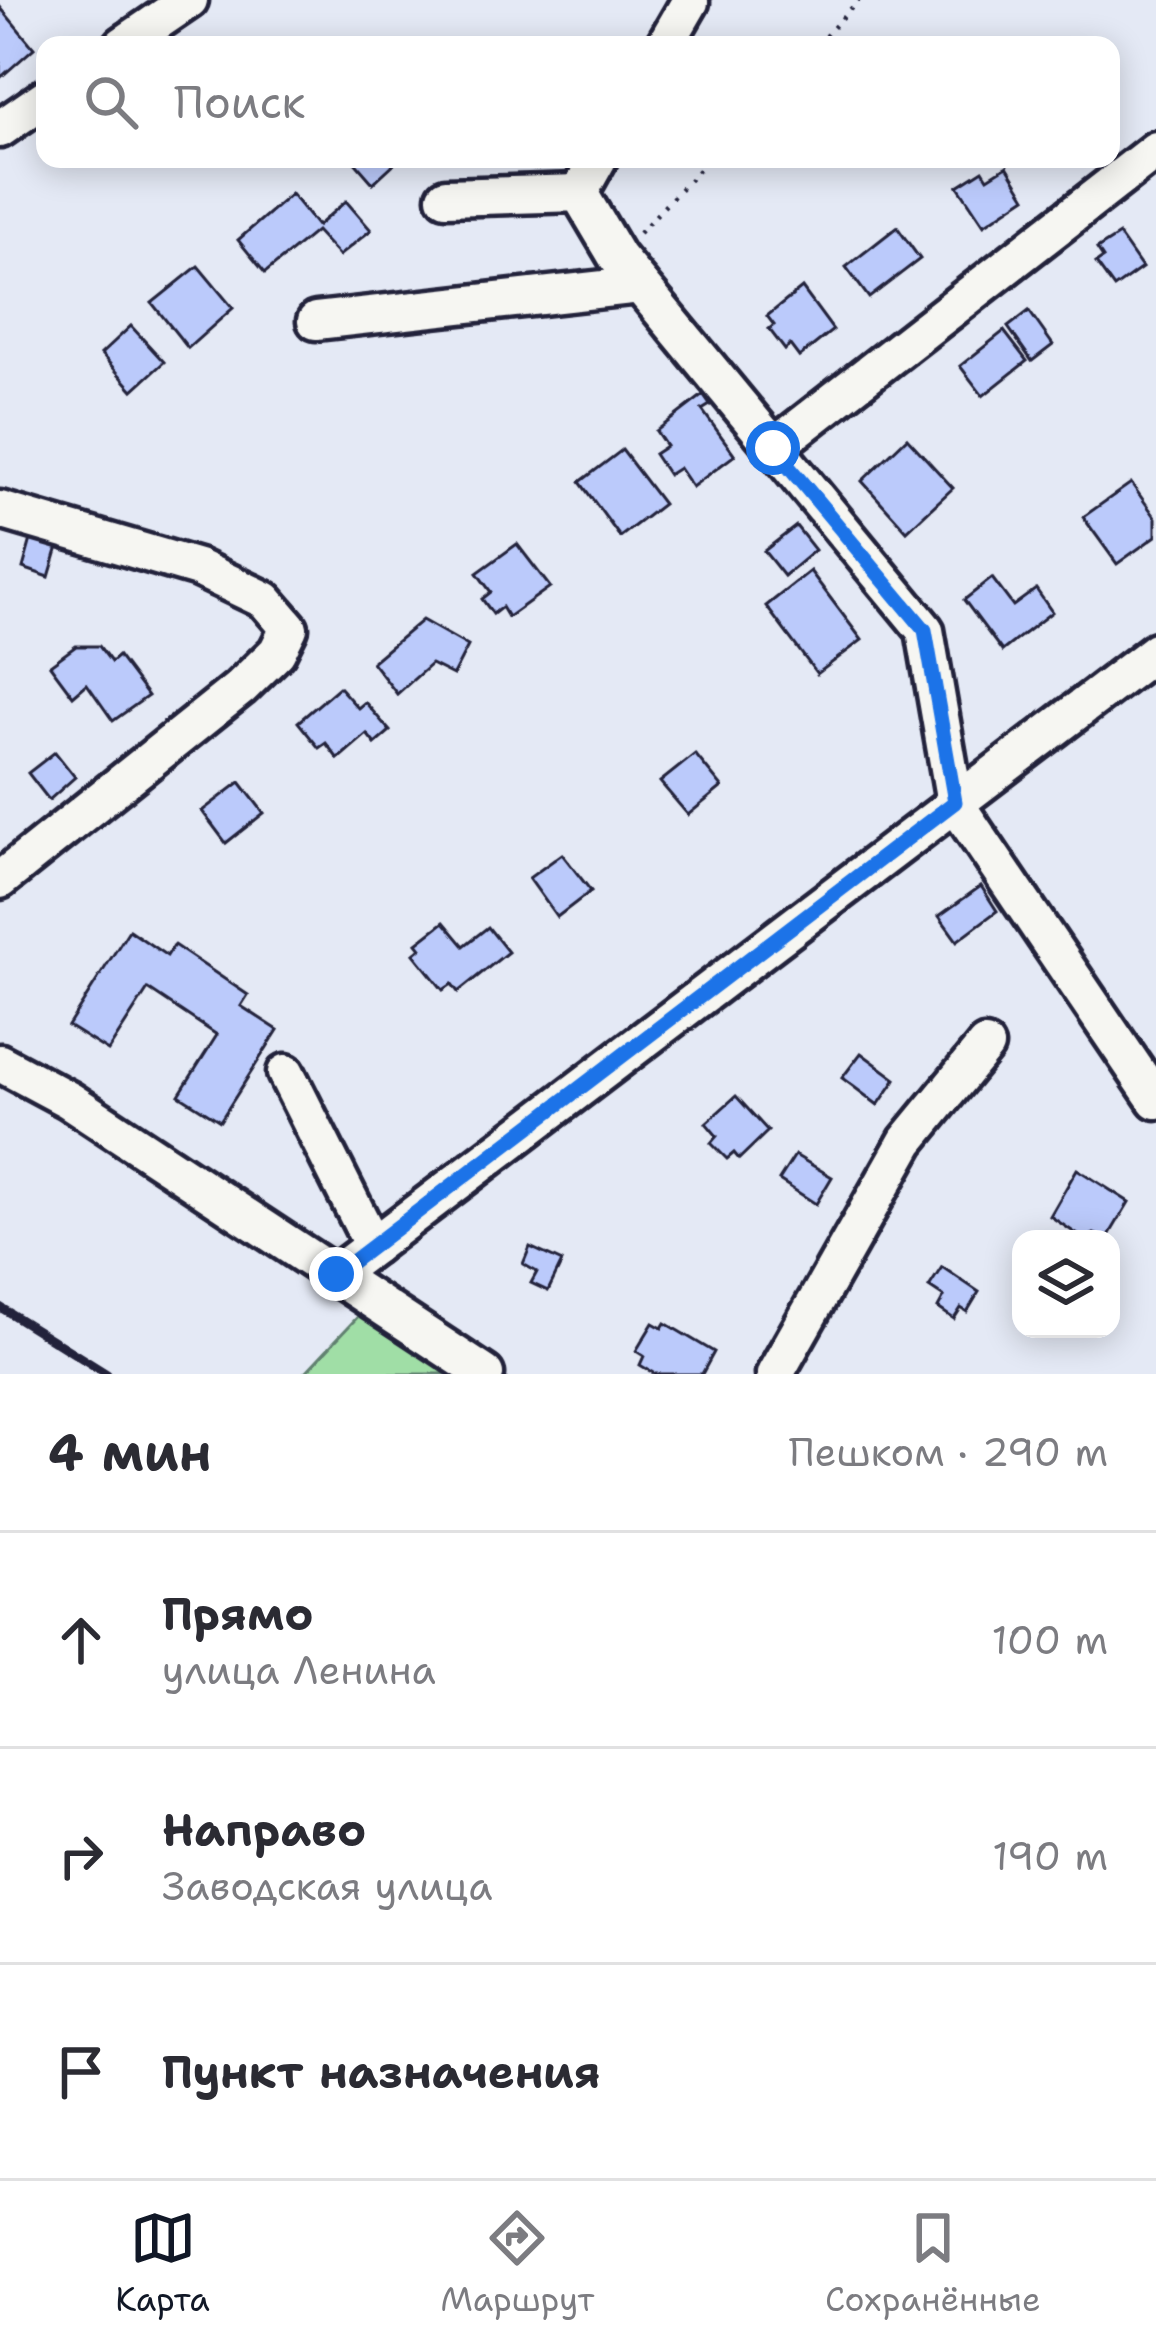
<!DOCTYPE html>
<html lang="ru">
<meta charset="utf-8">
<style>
:root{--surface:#fff;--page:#f7f7f7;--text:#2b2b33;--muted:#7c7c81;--line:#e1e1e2;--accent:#111827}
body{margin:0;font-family:"Shantell Sans",sans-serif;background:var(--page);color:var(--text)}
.controls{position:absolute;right:36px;bottom:36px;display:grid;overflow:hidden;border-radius:24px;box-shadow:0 6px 30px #0003}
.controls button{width:108px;height:108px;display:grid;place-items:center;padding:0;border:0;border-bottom:3px solid var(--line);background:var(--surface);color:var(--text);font:60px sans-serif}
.stop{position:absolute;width:36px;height:36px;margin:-27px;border:9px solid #1a73e8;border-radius:50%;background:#fff}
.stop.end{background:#1a73e8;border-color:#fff;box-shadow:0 3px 12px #0008}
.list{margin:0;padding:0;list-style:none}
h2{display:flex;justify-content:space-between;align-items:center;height:156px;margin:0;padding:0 48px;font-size:51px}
h2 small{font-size:39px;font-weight:400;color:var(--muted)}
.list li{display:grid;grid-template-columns:78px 1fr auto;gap:36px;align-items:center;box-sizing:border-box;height:216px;padding:0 48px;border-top:3px solid var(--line)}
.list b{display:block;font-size:45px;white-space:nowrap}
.list p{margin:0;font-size:39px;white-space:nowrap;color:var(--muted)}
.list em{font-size:39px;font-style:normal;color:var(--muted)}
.icon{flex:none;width:66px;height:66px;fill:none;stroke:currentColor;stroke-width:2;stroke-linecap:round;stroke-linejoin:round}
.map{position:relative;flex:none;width:1156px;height:1374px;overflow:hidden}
.search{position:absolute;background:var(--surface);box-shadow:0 6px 30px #0003;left:36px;right:36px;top:36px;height:132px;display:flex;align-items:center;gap:30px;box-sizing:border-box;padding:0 42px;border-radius:24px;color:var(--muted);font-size:45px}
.sheet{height:804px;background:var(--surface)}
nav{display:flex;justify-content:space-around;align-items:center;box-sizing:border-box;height:168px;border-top:3px solid var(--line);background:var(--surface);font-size:33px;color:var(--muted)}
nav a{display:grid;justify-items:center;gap:6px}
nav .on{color:var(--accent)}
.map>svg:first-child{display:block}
.green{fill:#a0dea6;stroke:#618070;stroke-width:3}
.building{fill:#bbcafb;stroke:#22223b;stroke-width:3}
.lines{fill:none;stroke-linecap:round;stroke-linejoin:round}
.minor-casing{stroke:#22223b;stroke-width:45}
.path{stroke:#22223b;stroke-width:4.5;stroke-dasharray:3 9;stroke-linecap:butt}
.minor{stroke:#f6f6f2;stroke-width:36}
.rail{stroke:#22223b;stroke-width:9}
.route{stroke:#1a73e8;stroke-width:15}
</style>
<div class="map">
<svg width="1156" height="1374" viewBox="0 0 1156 1374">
<rect width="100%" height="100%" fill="#e4e9f5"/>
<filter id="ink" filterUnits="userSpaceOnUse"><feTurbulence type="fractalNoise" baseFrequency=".00833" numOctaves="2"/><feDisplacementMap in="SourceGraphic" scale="24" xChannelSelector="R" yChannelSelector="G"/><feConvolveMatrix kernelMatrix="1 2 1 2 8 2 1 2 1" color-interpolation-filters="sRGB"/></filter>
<g filter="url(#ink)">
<polygon class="green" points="366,1308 462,1374 304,1374"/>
<g class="building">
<polygon points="0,7 34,48 0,78"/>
<polygon points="352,159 399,159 373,183"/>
<polygon points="1007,166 1026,197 984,225 958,186 983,170 988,178"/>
<polygon points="291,194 317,226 346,201 371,230 339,256 316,231 265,273 238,240"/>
<polygon points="897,227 920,259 869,298 846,267"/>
<polygon points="1119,235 1142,268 1114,288 1096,263 1103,258 1097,249"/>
<polygon points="198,266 233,308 188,348 152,303"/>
<polygon points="802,288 833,330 799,357 790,345 785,350 769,329 774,325 767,316"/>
<polygon points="1029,311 1053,345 1032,361 1008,327"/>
<polygon points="131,326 164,362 133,390 101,354"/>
<polygon points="1004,331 1027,361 983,396 960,366"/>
<polygon points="703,395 710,405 702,410 735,455 692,487 679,468 668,475 654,454 666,446 656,431"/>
<polygon points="907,438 953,488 907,531 862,481"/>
<polygon points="622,450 663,504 620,537 580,482"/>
<polygon points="1131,483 1156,518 1156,536 1117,564 1083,517"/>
<polygon points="796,526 815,550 784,576 764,551"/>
<polygon points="33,532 60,540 49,577 23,568"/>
<polygon points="517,544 550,587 508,617 502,607 493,614 482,599 491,592 477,573"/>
<polygon points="810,571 862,640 817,674 766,606"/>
<polygon points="992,578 1013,606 1036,589 1052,612 1002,651 964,600"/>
<polygon points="422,620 468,646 453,675 431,664 397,694 372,662"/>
<polygon points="76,646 99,646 111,662 118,656 148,696 113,721 87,684 73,696 50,665"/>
<polygon points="339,687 358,708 365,702 390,731 375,744 367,734 338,759 326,743 319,748 298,722"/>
<polygon points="55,752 75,777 49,800 28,773"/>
<polygon points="695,754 722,787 688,815 660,782"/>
<polygon points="240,782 264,813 226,843 202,811"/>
<polygon points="562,854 591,891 557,917 529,878"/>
<polygon points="981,886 997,911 957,941 939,916"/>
<polygon points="444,922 464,946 488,927 508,952 458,992 452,984 443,990 414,954 421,948 417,943"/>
<polygon points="129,930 167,956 174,945 248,995 241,1006 278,1030 220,1121 179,1095 217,1035 148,989 108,1051 68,1026"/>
<polygon points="861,1053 896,1079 878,1105 842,1078"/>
<polygon points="736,1096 768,1131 739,1159 734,1153 727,1159 711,1143 717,1136 706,1123"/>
<polygon points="795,1155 832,1177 816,1204 779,1180"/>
<polygon points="1077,1169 1129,1202 1107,1239 1094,1234 1084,1239 1050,1216"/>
<polygon points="530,1247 562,1262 548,1291 531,1283 537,1272 523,1264"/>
<polygon points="942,1267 979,1292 967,1312 961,1308 954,1319 938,1308 944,1297 929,1287"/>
<polygon points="653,1323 662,1328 665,1323 714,1352 702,1374 655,1374 640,1365 644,1356 636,1351"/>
</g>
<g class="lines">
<g class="minor-casing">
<g id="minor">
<polyline points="123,45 189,0"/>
<polyline points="665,45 690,2"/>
<polyline points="0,129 45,98"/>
<polyline points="579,193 598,159"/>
<polyline points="446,197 579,193 617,257 925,630 955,803 1156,1100"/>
<polyline points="316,321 640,285"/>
<polyline points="773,448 1156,150"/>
<polyline points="0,510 198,568 265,600 289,628 277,652 240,688 0,880"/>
<polyline points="0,1063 69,1100 485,1374"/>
<polyline points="286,1073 373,1246"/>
<polyline points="336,1274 1156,651"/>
<polyline points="775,1374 907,1141 985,1046"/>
</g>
</g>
<g class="path">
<polyline points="817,45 859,0"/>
<polyline points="639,233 709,159"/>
</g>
<use href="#minor" class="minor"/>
<polyline class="rail" points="0,1307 107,1374"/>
</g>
</g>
<g class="lines" filter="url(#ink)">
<polyline class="route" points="336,1274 955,802 925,630 773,448"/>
</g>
</svg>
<div class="controls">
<button><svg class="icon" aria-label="layers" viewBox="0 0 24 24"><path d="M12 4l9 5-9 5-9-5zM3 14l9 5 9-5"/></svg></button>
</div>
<div class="stop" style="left:773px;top:448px"></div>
<div class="stop end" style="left:336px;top:1274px"></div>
<div class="search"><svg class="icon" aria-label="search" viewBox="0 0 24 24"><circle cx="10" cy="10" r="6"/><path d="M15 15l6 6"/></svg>Поиск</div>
</div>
<section class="sheet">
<h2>4 мин<small>Пешком · 290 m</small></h2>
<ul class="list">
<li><svg class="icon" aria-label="ahead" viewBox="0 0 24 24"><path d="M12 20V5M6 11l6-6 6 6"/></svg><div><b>Прямо</b><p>улица Ленина</p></div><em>100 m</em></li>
<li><svg class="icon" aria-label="right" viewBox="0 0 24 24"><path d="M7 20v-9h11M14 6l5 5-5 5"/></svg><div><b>Направо</b><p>Заводская улица</p></div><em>190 m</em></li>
<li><svg class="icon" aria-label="arrive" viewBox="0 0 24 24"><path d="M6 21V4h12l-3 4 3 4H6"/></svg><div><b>Пункт назначения</b></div></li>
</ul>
</section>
<nav>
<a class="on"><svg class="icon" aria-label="map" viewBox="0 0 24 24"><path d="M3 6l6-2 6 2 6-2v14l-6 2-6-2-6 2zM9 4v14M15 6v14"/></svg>Карта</a>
<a><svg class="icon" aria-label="directions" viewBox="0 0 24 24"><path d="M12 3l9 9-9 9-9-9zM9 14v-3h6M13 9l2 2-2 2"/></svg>Маршрут</a>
<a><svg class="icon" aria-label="saved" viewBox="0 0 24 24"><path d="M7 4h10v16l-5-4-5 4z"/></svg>Сохранённые</a>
</nav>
